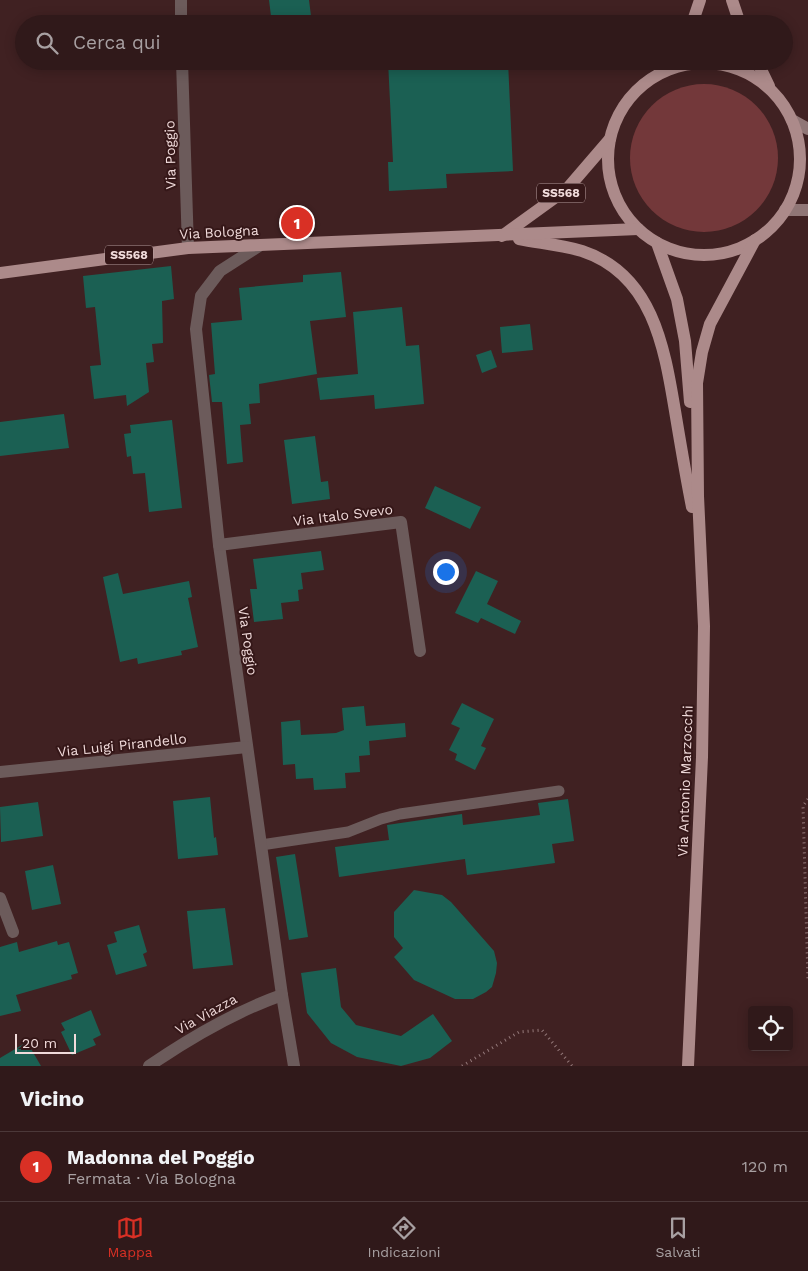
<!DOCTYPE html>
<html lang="it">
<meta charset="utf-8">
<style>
:root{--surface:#30191a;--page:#3c2627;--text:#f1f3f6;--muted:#a8a0a2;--line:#4b3839;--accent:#d93025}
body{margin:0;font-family:"Work Sans",sans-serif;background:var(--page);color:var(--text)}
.controls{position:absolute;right:15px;bottom:15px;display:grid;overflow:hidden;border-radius:5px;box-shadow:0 2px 12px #0003}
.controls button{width:45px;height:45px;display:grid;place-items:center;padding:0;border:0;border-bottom:1px solid var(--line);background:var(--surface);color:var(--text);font:25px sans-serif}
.scale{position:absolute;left:15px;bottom:12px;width:61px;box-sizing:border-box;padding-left:5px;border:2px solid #f1dbdb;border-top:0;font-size:14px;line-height:18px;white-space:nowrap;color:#f1dbdb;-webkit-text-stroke:4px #351718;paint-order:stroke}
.you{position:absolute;left:445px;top:571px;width:18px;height:18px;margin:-12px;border:4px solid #fff;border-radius:50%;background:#1a73e8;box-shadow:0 0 0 8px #1a73e833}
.badge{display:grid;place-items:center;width:32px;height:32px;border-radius:50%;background:var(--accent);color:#fff;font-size:16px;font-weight:700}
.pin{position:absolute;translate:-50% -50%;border:2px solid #fff;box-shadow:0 1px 5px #0006}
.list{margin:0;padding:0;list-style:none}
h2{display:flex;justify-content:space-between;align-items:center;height:65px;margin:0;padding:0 20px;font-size:21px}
h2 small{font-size:16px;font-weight:400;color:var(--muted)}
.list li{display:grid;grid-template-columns:32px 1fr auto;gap:15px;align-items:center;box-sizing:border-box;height:70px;padding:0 20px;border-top:1px solid var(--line)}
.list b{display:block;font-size:19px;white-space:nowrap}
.list p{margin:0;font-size:16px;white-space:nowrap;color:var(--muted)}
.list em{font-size:16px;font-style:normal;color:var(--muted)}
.icon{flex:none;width:28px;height:28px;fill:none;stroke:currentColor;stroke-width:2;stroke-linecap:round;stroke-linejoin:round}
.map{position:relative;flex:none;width:808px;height:1066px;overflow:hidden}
.search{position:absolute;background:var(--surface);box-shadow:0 2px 12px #0003;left:15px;right:15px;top:15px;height:55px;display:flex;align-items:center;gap:12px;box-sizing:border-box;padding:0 18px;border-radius:28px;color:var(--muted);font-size:19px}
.sheet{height:135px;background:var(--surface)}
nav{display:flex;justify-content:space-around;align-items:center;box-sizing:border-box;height:70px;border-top:1px solid var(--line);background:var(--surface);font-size:14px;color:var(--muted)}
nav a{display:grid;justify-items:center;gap:2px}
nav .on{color:var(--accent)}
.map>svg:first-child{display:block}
.green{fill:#73383a}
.building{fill:#1b6053}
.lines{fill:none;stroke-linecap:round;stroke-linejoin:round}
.path{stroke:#957a7b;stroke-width:3;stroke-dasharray:1 4;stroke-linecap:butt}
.lane{stroke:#6c5b5b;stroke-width:11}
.street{stroke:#6c5b5b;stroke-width:12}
.secondary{stroke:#907676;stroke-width:12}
.primary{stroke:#ac8a8a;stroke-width:12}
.labels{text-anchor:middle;stroke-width:4;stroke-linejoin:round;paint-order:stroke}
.shield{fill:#351718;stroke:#b9a0a0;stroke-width:1}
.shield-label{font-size:12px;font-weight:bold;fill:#f1dbdb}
.street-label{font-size:14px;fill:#f1dbdb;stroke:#351718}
</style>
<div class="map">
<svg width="808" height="1066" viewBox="0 0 808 1066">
<rect width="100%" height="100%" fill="#402122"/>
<circle class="green" cx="704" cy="158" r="74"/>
<g class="building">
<polygon points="269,0 309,0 312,24 272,24"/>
<polygon points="388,61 508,61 513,171 446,174 447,188 389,191 388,162 393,162"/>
<polygon points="171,266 174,299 162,301 163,343 152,344 154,362 146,363 149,392 127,406 126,395 94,399 90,366 101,365 95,307 86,308 83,276"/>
<polygon points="341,272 346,317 310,321 317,374 259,384 260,403 249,404 251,424 240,425 243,462 227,464 222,402 212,402 209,375 215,374 211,323 242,320 239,288 303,282 303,275"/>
<polygon points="402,307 406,346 419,345 424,404 375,409 374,395 320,400 317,378 358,374 353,312"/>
<polygon points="530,324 533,350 502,353 500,327"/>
<polygon points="491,350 497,367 482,373 476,355"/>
<polygon points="64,414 69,448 0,456 0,422"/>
<polygon points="172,420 182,508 149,512 145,473 133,474 131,456 127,457 124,434 131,433 130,425"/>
<polygon points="315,436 321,482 328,481 330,499 292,504 284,440"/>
<polygon points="435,486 481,507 470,529 425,508"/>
<polygon points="321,551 324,570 301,573 303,589 298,590 299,601 281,603 283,619 254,622 250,589 257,589 253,559"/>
<polygon points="476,571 498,581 487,604 521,621 515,634 481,618 478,623 455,613"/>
<polygon points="118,573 123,594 189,581 192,597 188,598 198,647 181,651 182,655 138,664 137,658 120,662 103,577"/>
<polygon points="462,703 494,719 481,746 486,748 475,770 455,760 457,754 449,750 460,728 451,724"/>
<polygon points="364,706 366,726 405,723 406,737 369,741 370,755 359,756 360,772 345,773 346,788 314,790 313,778 296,779 295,764 283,765 281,722 300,720 301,735 336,733 344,730 342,708"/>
<polygon points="210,797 214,838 216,837 218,855 178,859 173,801"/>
<polygon points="568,799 574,841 552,844 555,863 467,875 465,859 339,877 335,847 389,840 387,825 462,814 463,825 540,815 538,803"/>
<polygon points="38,802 43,836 1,842 0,807"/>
<polygon points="295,854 308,937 289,940 276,857"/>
<polygon points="53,865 61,904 32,910 25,871"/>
<polygon points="414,890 442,895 451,902 494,951 497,963 496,973 492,987 486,992 473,999 455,999 414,980 394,957 403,948 394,937 394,912"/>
<polygon points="225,908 233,965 193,969 187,911"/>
<polygon points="139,925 147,952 143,954 147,966 116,975 107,945 117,942 114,932"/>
<polygon points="57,941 58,945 69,942 78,973 71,975 72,979 16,995 21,1011 0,1016 0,947 17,942 19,952"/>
<polygon points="336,968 341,1007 356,1025 401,1036 433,1014 452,1041 430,1058 401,1066 357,1057 331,1043 307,1013 301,973"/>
<polygon points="91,1010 101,1035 93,1039 96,1045 72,1055 61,1032 65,1030 61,1023"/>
<polygon points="27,1042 41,1066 0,1066 0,1058"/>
</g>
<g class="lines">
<g class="path">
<polyline points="808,799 803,806 808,980"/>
<polyline points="462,1066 519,1032 542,1030 572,1066"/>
</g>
<polyline class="lane" points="261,845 348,832 381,819 400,814 559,791"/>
<g class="street">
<polyline points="181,0 181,24"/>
<polyline points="182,61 188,248"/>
<polyline points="259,246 220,271 201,296 196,329 219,545 282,995 294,1066"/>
<polyline points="219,545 401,522 420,651"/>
<polyline points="0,772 247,747"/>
<polyline points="0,898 13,932"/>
<path d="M149 1066C190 1038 234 1012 282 995"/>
</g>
<g class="secondary">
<polyline points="792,120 808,129"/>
<polyline points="785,210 808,210"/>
</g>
<g class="primary">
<polyline points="732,0 740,24"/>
<polyline points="692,24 700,0"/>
<polyline points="757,61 769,86"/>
<circle cx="704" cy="159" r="96"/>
<polyline points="502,236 567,189 610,139"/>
<path d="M519 239C539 243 562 245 582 251 655 275 665 352 676 417 681 447 686 477 692 507"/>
<polyline points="657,243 677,299 685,341 690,402"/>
<polyline points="0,273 188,248 638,229"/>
<polyline points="688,1066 702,757 704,626 698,496 697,383 702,352 710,324 755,240"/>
</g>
</g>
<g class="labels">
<g class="shield">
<rect x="537" y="183.5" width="48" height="19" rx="4"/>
<rect x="105" y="245.5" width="48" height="19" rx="4"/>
</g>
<g class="shield-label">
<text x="561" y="197">SS568</text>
<text x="129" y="259">SS568</text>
</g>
<g class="street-label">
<text transform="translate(170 155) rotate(-91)" y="5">Via Poggio</text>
<text transform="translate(219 232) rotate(-3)" y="5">Via Bologna</text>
<text transform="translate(343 515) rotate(-7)" y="5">Via Italo Svevo</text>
<text transform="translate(248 641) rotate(82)" y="5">Via Poggio</text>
<text transform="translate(122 745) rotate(-6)" y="5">Via Luigi Pirandello</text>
<text transform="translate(685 781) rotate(-88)" y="5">Via Antonio Marzocchi</text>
<text transform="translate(206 1014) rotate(-29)" y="5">Via Viazza</text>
</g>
</g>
</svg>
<div class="controls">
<button><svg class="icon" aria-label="locate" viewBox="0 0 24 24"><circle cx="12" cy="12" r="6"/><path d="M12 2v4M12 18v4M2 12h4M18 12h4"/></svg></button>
</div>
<div class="scale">20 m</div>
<div class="you"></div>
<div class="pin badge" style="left:297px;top:223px">1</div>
<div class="search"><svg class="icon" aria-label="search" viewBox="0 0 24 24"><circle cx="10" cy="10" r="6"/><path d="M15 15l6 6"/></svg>Cerca qui</div>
</div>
<section class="sheet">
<h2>Vicino<small></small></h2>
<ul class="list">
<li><span class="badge">1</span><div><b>Madonna del Poggio</b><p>Fermata · Via Bologna</p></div><em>120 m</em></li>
</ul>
</section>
<nav>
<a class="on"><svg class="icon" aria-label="map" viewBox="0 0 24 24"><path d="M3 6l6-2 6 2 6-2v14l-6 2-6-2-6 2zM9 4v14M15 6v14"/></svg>Mappa</a>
<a><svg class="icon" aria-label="directions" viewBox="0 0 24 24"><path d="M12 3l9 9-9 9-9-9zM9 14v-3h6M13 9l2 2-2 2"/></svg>Indicazioni</a>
<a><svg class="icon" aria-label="saved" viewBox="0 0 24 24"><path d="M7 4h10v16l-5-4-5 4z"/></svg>Salvati</a>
</nav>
